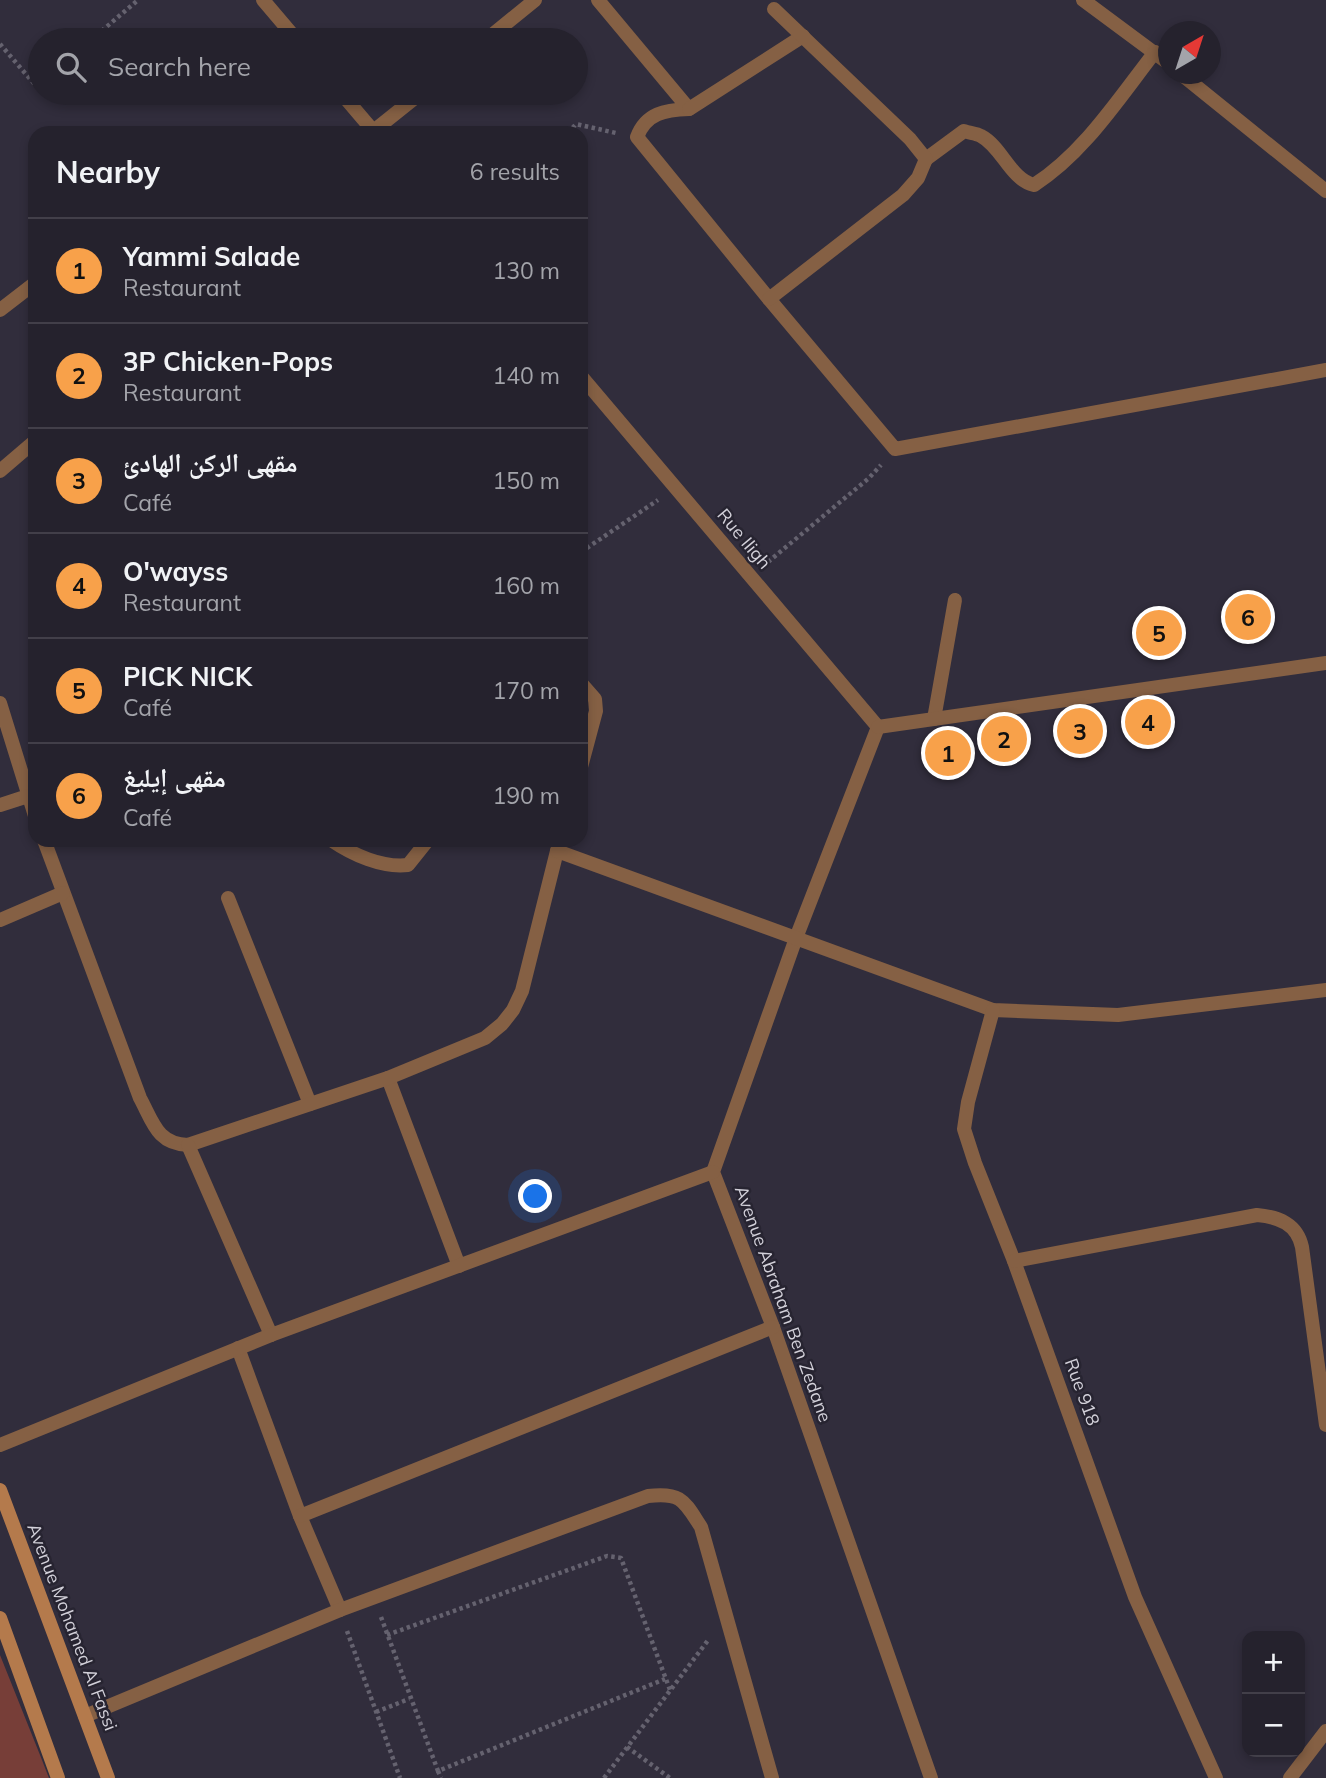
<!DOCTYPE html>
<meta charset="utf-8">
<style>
:root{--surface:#25222d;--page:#312f39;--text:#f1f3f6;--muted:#a3a4aa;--line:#423f49;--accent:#f8a14a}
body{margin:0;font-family:Mulish,"Noto Naskh Arabic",sans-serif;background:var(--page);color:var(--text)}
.controls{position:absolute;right:21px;bottom:21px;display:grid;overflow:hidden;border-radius:14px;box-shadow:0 4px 10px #0003}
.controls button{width:63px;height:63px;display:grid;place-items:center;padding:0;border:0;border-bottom:2px solid var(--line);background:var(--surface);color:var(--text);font:35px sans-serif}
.compass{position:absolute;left:1158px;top:21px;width:63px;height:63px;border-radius:50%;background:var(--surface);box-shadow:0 4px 10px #0003;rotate:39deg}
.you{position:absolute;left:536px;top:1197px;width:24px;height:24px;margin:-18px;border:5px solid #fff;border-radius:50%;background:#1a73e8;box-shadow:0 0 0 10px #1a73e833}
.badge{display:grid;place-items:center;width:46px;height:46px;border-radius:50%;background:var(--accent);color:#111;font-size:23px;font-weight:700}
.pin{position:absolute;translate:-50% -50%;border:4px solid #fff;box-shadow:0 2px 7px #0006}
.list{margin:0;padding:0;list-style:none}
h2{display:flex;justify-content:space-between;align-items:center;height:91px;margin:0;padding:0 28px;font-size:30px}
h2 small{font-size:23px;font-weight:400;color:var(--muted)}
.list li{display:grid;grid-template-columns:46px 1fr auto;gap:21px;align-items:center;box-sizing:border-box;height:105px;padding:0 28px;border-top:2px solid var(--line)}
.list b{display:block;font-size:26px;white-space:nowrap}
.list p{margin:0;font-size:23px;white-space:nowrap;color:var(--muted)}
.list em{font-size:23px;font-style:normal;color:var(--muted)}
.icon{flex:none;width:38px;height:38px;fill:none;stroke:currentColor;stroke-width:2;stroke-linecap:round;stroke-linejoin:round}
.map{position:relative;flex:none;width:1326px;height:1778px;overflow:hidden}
.search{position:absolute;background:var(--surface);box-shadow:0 4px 10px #0003;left:28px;top:28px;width:560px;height:77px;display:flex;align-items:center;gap:18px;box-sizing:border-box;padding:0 24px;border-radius:38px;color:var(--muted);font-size:26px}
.panel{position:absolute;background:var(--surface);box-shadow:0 4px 10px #0003;left:28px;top:126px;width:560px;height:721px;border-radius:21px}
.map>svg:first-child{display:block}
.building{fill:#773e38}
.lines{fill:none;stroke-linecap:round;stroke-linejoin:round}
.path{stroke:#65626f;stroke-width:4.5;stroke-dasharray:3.5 3.5;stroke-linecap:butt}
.lane{stroke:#856044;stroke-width:14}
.street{stroke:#856044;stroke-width:14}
.secondary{stroke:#b47a4c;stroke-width:14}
.labels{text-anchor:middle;stroke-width:5;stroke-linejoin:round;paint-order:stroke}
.street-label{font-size:18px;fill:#d3d1da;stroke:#272431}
</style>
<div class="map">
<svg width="1326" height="1778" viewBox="0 0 1326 1778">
<rect width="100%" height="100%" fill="#312d3c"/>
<polygon class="building" points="0,1655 40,1755 49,1778 0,1778"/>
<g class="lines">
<g class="path">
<polyline points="91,40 138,0"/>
<polyline points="0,44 37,87 40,84"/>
<polyline points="568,133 576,124 616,133"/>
<polyline points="581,552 658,500"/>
<polyline points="768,562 869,478 881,465"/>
<polyline points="381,1617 438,1771 665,1679"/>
<polyline points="347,1631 400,1778"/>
<polyline points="387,1635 607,1556 621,1558 670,1690"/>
<polyline points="376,1712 409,1699"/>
<polyline points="627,1747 670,1778"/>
<polyline points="438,1771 441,1778"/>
<polyline points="604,1778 709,1639"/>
</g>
<g class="lane">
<polyline points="934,719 955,600"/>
<polyline points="228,898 310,1104"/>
<polyline points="388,1078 459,1266"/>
</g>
<g class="street">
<polyline points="263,0 297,40"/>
<path d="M598 0 689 109C665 110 646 113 637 137L769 299 895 449 1326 370"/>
<polyline points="1083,0 1168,63"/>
<polyline points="486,40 535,0"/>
<polyline points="1181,74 1326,191"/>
<polyline points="341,93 375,133"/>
<polyline points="689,109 803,36"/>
<polyline points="371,133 421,93"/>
<path d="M926 159 964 131C969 133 976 133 981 136 1002 147 1010 179 1034 185 1084 153 1119 98 1155 52"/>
<polyline points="769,299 903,195 918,178 926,159 910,139 774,9"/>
<polyline points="0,310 35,283"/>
<polyline points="581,376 878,727"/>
<polyline points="0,471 35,441"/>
<polyline points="581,683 595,699 596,711 581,767"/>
<polyline points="0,703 35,816"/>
<polyline points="878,727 796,938 713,1172 773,1327 931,1778"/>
<polyline points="878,727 1326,663"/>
<polyline points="0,805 28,796"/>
<path d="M44 840 140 1098C153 1122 157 1144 188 1145L388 1078 485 1038 502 1024 513 1010 522 991 557 851"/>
<path d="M331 840C353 855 382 868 408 865L428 840"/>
<polyline points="560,840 557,851 993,1010 1118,1015 1326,990"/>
<polyline points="0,920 63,893"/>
<polyline points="993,1010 968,1102 964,1129 975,1163 1014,1261 1135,1597 1216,1778"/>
<polyline points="188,1145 271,1335"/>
<path d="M1014 1261 1257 1215C1279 1217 1297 1224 1302 1247L1326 1425"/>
<polyline points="238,1348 300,1516 340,1610"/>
<polyline points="0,1445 271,1335 713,1172"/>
<polyline points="300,1516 773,1327"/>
<path d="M85 1716 340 1610 648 1496C682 1492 684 1501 701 1527L772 1778"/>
<polyline points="1290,1778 1326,1731"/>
</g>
<g class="secondary">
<polyline points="0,1490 108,1778"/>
<polyline points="0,1618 58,1778"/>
</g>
</g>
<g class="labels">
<g class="street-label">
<text transform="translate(744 539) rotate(50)" y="6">Rue Iligh</text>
<text transform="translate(783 1304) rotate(70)" y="6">Avenue Abraham Ben Zedane</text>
<text transform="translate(1082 1392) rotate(70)" y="6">Rue 918</text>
<text transform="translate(72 1627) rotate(69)" y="6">Avenue Mohamed Al Fassi</text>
</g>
</g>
</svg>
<div class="controls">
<button>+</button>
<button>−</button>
</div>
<svg class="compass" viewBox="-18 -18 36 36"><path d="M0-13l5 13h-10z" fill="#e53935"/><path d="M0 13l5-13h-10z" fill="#a3a4aa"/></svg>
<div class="you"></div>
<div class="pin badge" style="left:948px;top:753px">1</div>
<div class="pin badge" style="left:1004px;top:739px">2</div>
<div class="pin badge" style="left:1080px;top:731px">3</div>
<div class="pin badge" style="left:1148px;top:722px">4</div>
<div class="pin badge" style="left:1159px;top:633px">5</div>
<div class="pin badge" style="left:1248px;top:617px">6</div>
<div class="search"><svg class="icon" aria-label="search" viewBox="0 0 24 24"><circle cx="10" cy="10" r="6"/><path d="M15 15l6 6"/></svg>Search here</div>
<section class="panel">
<h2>Nearby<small>6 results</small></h2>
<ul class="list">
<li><span class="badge">1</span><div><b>Yammi Salade</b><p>Restaurant</p></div><em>130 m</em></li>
<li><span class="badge">2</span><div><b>3P Chicken-Pops</b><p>Restaurant</p></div><em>140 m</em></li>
<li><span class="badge">3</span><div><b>مقهى الركن الهادئ</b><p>Café</p></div><em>150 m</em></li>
<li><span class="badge">4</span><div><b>O'wayss</b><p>Restaurant</p></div><em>160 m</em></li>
<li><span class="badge">5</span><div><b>PICK NICK</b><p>Café</p></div><em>170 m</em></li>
<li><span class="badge">6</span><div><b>مقهى إيليغ</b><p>Café</p></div><em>190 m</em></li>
</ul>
</section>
</div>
